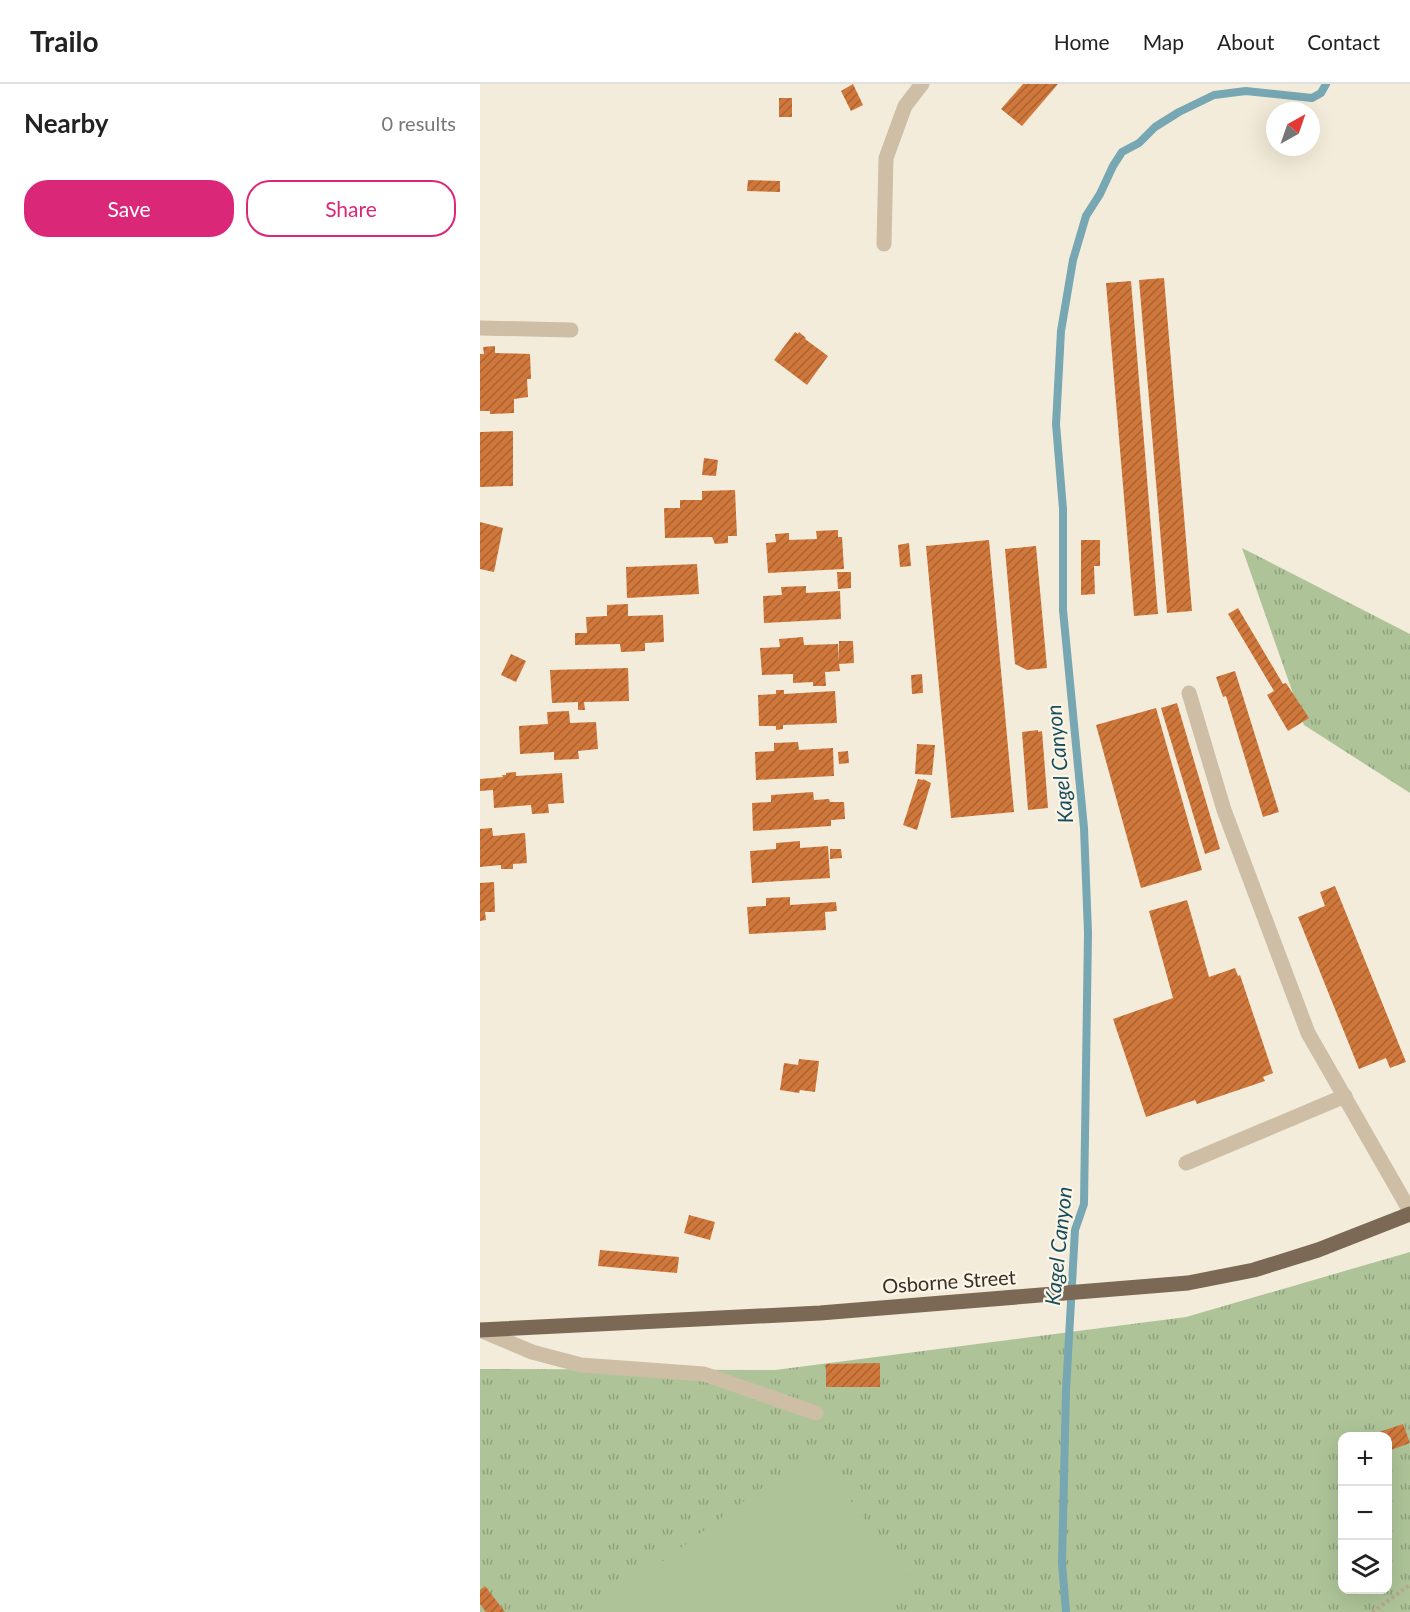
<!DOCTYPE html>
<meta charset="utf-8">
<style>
:root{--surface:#fff;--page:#f2f2f2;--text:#222;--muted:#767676;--line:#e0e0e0;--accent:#db2777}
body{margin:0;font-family:Lato,sans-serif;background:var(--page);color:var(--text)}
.controls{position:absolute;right:18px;bottom:18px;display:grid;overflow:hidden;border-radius:12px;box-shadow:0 6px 24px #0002}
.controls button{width:54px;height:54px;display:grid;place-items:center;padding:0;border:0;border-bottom:2px solid var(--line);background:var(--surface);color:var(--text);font:30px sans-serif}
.compass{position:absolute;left:786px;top:18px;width:54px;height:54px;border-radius:50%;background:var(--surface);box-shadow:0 6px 24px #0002;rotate:40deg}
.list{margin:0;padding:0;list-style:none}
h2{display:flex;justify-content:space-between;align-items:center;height:78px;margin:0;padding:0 24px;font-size:26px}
h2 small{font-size:20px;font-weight:400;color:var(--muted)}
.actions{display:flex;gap:12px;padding:18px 24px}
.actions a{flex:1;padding:14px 0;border:2px solid var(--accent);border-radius:24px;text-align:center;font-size:21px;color:var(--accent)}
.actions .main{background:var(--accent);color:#fff}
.icon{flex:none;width:33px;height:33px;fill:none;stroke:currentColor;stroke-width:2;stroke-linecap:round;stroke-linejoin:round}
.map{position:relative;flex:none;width:930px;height:1528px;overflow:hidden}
header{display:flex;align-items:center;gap:36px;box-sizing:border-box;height:84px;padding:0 30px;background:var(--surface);border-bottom:2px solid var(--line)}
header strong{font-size:28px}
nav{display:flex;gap:33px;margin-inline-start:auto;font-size:21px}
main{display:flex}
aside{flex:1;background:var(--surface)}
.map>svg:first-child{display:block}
.grass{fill:url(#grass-tufts);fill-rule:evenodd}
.pitch{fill:#aec498}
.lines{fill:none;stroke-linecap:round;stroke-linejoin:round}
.stream{stroke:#76a7b3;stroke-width:8}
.building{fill:url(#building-hatch)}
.path{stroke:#b9a88f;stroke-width:4;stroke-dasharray:3 3;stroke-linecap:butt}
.minor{stroke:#cdbea5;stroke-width:15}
.major{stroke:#7b6956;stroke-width:15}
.labels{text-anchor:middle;stroke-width:4.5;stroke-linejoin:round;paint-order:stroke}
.street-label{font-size:20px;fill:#382f27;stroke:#fbf5e7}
.water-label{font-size:21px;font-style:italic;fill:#184d5d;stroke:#fbf5e7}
</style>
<header>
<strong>Trailo</strong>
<nav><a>Home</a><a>Map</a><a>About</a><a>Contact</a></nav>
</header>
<main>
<aside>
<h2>Nearby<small>0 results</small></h2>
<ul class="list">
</ul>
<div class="actions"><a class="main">Save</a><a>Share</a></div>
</aside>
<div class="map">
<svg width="930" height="1528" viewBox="0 0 930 1528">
<defs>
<pattern id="grass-tufts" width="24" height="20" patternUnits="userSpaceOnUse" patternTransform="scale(1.5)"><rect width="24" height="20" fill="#aec498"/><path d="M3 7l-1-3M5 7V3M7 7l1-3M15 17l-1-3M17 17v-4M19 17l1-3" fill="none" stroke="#8fa07c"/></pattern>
<pattern id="building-hatch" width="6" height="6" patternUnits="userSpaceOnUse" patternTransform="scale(1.5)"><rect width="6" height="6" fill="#d0783b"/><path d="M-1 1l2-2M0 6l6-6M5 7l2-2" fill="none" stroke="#aa6332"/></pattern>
</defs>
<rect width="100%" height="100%" fill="#f4ecda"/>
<g class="grass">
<polygon points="762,464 930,550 930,709 824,641"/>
<path d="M930 1168V1528H0V1285L295 1286 706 1233ZM862 1352H908V1506H862Z"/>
</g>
<polygon class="pitch" points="333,1366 432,1499 393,1528 114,1528"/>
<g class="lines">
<polyline class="stream" points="586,1528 582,1479 586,1307 595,1146 604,1120 608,849 604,744 583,526 583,425 576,340 581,247 593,176 606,132 620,110 633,82 642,68 659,59 675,43 699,28 734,11 766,7 832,14 841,9 846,0"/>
</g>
<g class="building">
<polygon points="373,0 383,21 371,27 361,7"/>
<polygon points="543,0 578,0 542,42 521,25"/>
<rect x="299" y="14" width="13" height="19"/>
<polygon points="268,96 300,97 300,108 267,107"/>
<polygon points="684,194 712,527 687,529 659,196"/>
<polygon points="651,197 678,530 654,532 626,199"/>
<polygon points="315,248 318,250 319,248 326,254 325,255 348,272 327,301 294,276"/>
<polygon points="15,262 15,269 50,270 51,295 47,295 48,313 34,315 34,329 10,330 10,327 0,327 0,270 4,270 3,263"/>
<polygon points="33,347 33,402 0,403 0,348"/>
<polygon points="224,374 238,376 236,392 222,391"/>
<polygon points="255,406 257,452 248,452 248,459 235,460 232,453 185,454 184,424 200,424 200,416 222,416 222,407"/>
<polygon points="0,438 23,444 14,488 0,485"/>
<polygon points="358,446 358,453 362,453 364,485 288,489 286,459 296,458 295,450 309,449 309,456 337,455 336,447"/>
<polygon points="509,456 534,728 471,734 446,462"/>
<polygon points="601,456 620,456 620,482 614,482 615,510 601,511"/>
<polygon points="429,459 431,482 420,483 418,461"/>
<polygon points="556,462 567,584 547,586 535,580 525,465"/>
<polygon points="217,480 219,510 147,514 146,483"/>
<polygon points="357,488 371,488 371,504 358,505"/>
<polygon points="326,502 326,509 360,507 361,535 284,539 283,512 302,511 301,503"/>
<polygon points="148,520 148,532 183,531 184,558 165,559 165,567 141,568 140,560 95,561 95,549 107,549 106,533 127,532 127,521"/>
<polygon points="758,524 803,600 806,599 829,634 808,647 787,611 794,607 748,530"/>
<polygon points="323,553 324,561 358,560 359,577 359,557 373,557 374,579 359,580 360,587 345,588 346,602 333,602 333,598 313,599 313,590 282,591 280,564 300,563 299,555"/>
<polygon points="31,570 46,577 36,598 21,591"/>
<polygon points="148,584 149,617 104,618 105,626 98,626 98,618 72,619 70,586"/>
<polygon points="755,587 799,728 783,733 746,612 743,613 736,593"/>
<polygon points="442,590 443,609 432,610 431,591"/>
<polygon points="296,606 304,606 304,610 355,607 357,639 303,641 303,645 296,646 296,642 279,642 278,611 296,610"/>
<polygon points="697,619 740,765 725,770 681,624"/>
<polygon points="676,624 722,786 661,804 616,641"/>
<polygon points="89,627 90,639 116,638 118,665 98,667 99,675 74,676 74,668 40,670 39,642 68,640 67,628"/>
<polygon points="558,646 558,648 562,647 568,724 548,726 542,648"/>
<polygon points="318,658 319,666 353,664 354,692 276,696 275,668 294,667 294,659"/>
<polygon points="437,660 455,661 452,691 435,690"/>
<polygon points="368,667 369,679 359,680 358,668"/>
<polygon points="36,688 36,692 82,689 84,719 68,720 69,729 52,730 51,721 14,724 13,706 0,707 0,695 23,693 22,691 26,691 26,689"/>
<polygon points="438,695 443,696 443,695 451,699 437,746 423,741"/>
<polygon points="333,708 334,716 349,715 350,718 364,718 365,735 351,736 351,742 273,747 272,719 291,718 291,711"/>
<polygon points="12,744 13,752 45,749 47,779 33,780 33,785 21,785 21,781 0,783 0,745"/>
<polygon points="320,757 320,764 348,762 350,794 272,799 270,767 296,765 296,759"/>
<polygon points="350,765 361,765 362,774 350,775"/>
<polygon points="14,798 15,828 5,828 6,836 0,837 0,799"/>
<polygon points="855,802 926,978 910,984 906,974 879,985 818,833 845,822 840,808"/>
<polygon points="310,813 310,821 356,818 357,827 345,828 346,846 269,850 267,823 286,822 286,814"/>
<polygon points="707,816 729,893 755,884 758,892 760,891 793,989 783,993 785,997 717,1020 715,1016 666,1033 633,935 693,914 669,827"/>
<polygon points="319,975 339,977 335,1008 320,1006 319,1009 300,1006 304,979 318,981"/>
<polygon points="209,1131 235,1138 230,1156 204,1149"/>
<polygon points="120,1166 199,1173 197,1189 118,1182"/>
<polygon points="400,1279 400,1303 346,1303 346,1280"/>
<polygon points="923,1340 930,1359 908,1367 908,1352 897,1352 896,1349"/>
<polygon points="5,1502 25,1528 6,1528 0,1520 0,1506"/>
</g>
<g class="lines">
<polyline class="path" points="892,1528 930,1501"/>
<g class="minor">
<polyline points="404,160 406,74 425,22 442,0"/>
<polyline points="0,244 91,246"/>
<polyline points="709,609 744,726 828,949 930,1127"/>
<polyline points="706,1079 865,1012"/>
<polyline points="0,1246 52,1268 101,1281 224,1290 336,1329"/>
</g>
<polyline class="major" points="0,1246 340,1229 708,1199 774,1186 838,1166 930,1130"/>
</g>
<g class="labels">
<g class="street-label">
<text transform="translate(469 1198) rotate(-4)" y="7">Osborne Street</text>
</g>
<g class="water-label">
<text transform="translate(580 680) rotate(-96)" y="7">Kagel Canyon</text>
<text transform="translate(579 1162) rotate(-84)" y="7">Kagel Canyon</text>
</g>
</g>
</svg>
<div class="controls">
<button>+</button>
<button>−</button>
<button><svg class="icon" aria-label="layers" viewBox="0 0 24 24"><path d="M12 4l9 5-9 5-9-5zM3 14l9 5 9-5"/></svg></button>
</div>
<svg class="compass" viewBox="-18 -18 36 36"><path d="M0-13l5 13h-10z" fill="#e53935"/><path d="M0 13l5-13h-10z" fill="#767676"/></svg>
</div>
</main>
